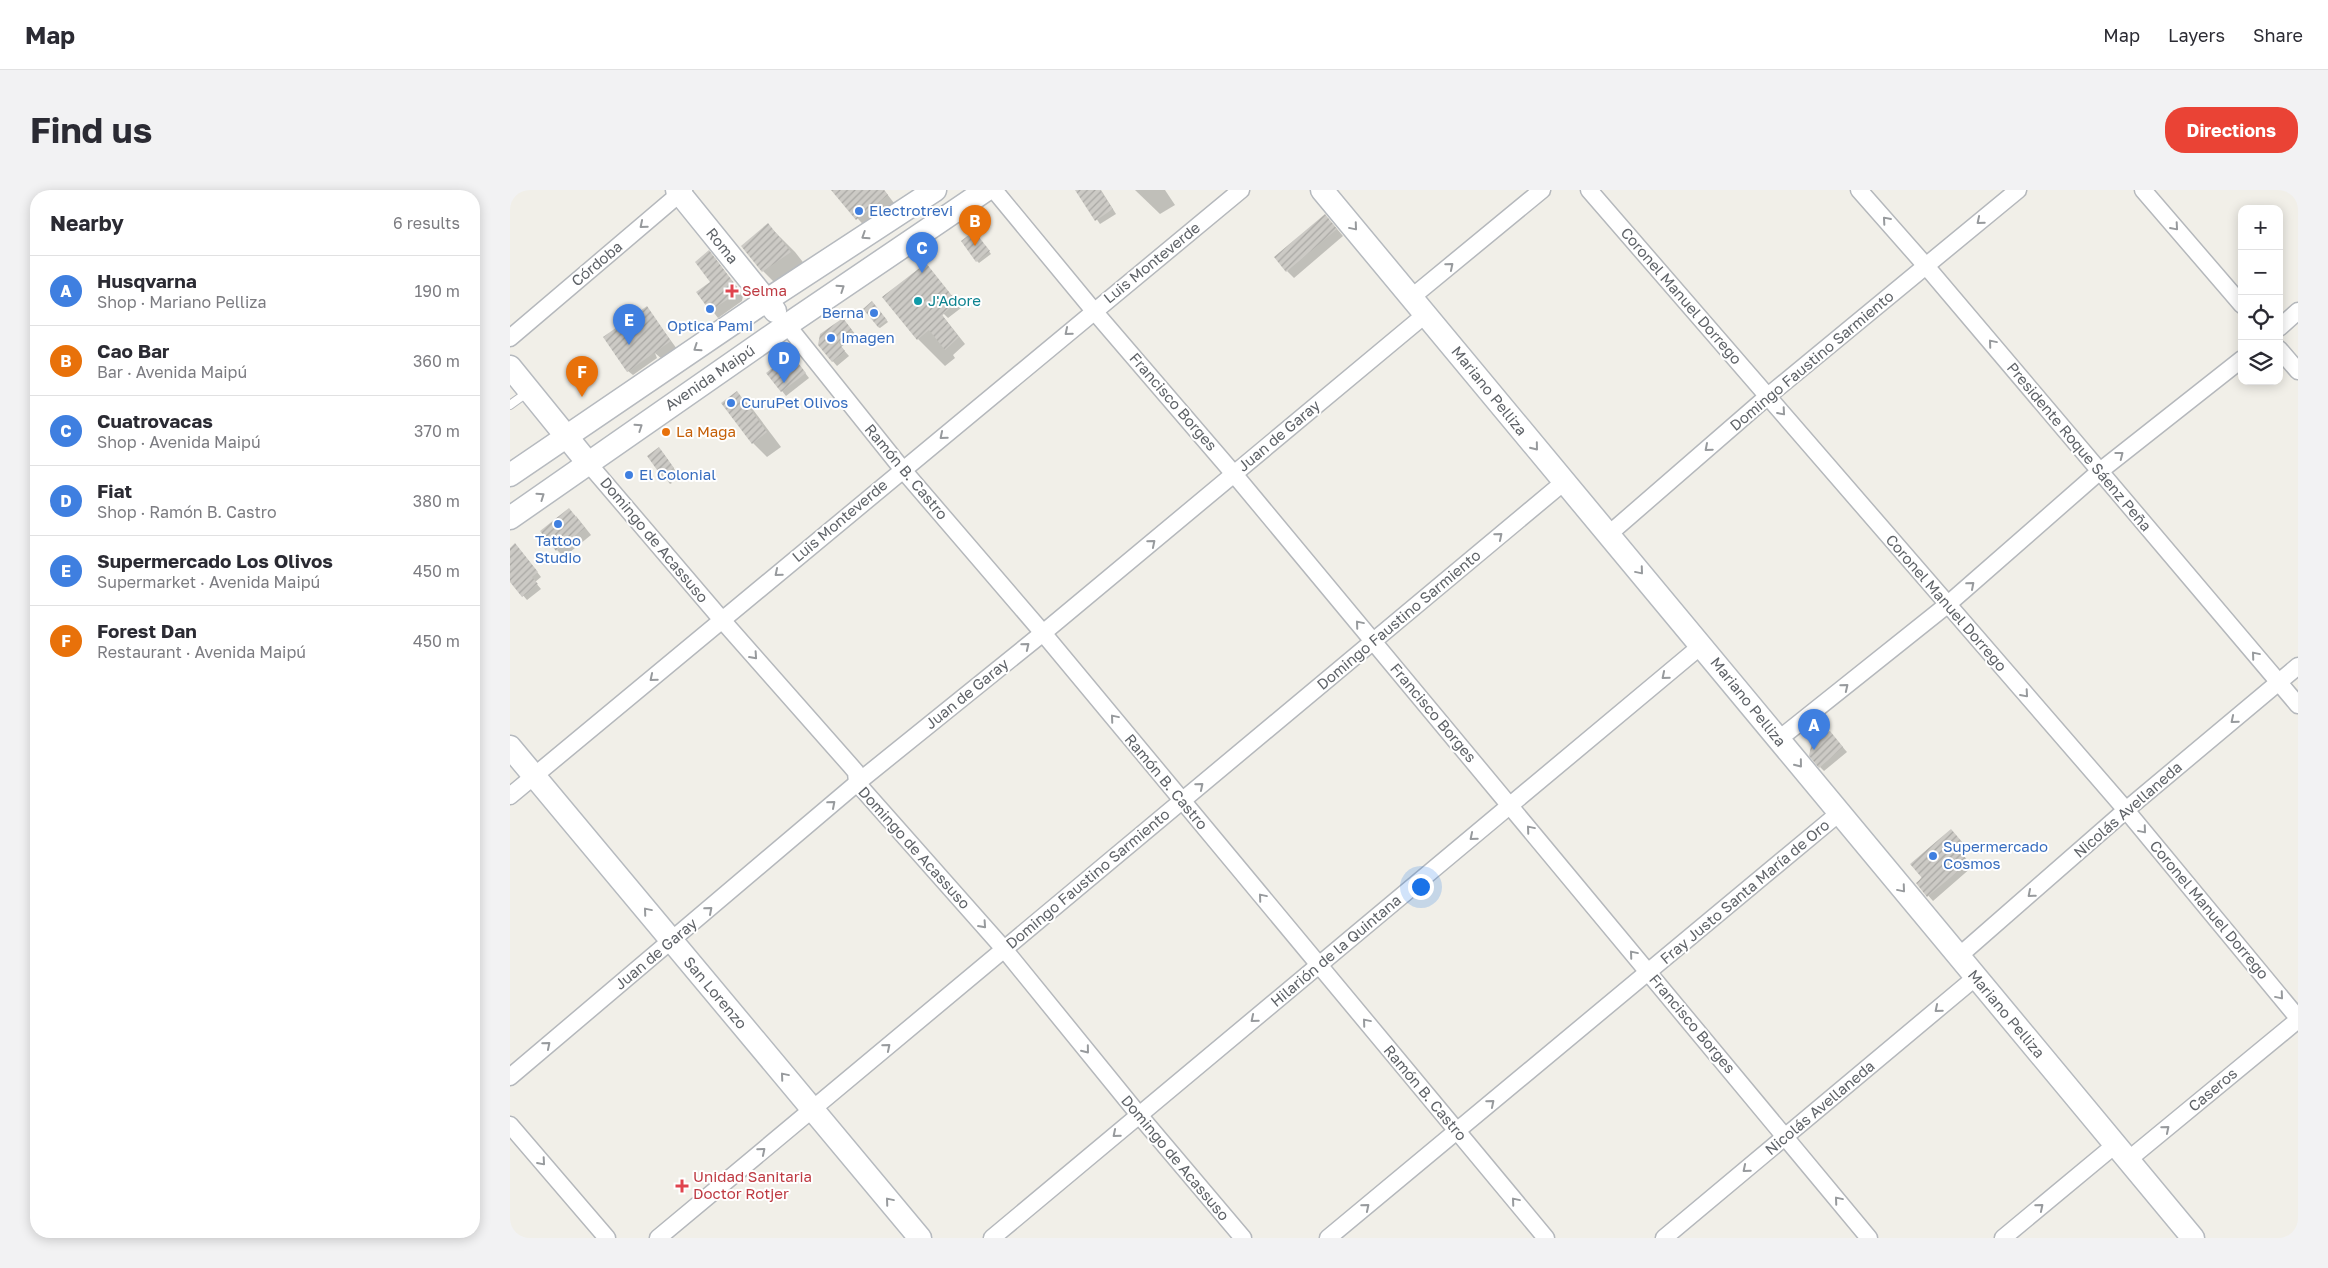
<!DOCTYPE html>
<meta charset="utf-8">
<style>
:root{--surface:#fff;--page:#f2f2f3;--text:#2b2b33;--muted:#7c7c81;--line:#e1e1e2;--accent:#ea4335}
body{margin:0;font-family:"Golos Text",sans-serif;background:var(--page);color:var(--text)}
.controls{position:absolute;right:15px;top:15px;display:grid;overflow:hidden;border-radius:10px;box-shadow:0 2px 12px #0003}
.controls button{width:45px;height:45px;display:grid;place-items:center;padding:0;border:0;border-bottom:1px solid var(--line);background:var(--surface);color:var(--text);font:25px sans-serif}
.you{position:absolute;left:910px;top:696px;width:18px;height:18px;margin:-12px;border:4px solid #fff;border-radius:50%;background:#1a73e8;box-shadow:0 0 0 8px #1a73e833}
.badge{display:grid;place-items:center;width:32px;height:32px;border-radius:50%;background:var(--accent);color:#fff;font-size:16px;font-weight:700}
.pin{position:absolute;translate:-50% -41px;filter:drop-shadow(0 1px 2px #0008)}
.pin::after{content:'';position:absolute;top:26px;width:18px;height:15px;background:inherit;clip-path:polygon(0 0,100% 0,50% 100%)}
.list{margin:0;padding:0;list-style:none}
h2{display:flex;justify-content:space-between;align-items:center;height:65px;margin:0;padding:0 20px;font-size:21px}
h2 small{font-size:16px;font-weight:400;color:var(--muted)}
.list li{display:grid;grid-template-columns:32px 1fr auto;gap:15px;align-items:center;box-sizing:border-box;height:70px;padding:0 20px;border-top:1px solid var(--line)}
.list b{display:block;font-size:19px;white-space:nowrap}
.list p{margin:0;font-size:16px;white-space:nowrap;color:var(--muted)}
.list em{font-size:16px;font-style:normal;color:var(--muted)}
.icon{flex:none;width:28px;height:28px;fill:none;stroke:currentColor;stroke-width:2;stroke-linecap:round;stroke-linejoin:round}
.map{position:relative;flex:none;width:1788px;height:1048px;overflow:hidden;border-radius:20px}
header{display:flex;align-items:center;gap:30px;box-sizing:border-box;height:70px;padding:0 25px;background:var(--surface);border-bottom:1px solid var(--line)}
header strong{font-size:24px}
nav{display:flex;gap:28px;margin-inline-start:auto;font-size:18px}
.intro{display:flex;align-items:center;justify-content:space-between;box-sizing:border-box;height:120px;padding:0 30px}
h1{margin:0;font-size:35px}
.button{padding:12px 22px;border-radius:20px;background:var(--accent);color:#fff;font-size:18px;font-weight:700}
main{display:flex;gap:30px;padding:0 30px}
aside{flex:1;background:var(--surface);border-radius:20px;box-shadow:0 2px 12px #0003}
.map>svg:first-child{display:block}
.shadow{fill:#0003}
.building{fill:url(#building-hatch)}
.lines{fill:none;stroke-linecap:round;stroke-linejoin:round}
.lane-casing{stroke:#b5b8bc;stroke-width:10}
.street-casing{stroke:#b5b8bc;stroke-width:19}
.secondary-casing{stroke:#b6babf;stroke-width:25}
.lane{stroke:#fff;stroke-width:8}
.street{stroke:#fff;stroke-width:16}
.secondary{stroke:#fff;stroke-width:22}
.oneway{stroke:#979a9d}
.shop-dot{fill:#3f7fe0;stroke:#fff;stroke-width:2}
.health-dot{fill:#e0444e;stroke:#fff;stroke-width:2}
.culture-dot{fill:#0f9aa8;stroke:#fff;stroke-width:2}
.food-dot{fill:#e8710a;stroke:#fff;stroke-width:2}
.labels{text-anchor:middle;stroke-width:4;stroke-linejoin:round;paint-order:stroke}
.shop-label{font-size:15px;fill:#366cbe;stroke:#fff;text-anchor:start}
.street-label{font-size:15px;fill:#5f6368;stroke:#fff}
.health-label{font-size:15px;fill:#be3a42;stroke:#fff;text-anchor:start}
.culture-label{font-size:15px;fill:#0d838f;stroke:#fff;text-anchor:start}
.food-label{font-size:15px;fill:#c56008;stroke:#fff;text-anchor:start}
</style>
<header>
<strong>Map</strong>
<nav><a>Map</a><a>Layers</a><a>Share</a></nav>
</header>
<div class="intro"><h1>Find us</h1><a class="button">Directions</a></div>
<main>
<aside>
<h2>Nearby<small>6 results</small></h2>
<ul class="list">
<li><span class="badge" style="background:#3f7fe0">A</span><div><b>Husqvarna</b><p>Shop · Mariano Pelliza</p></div><em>190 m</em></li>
<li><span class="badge" style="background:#e8710a">B</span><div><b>Cao Bar</b><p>Bar · Avenida Maipú</p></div><em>360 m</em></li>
<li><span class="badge" style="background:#3f7fe0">C</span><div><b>Cuatrovacas</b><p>Shop · Avenida Maipú</p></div><em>370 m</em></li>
<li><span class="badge" style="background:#3f7fe0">D</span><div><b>Fiat</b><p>Shop · Ramón B. Castro</p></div><em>380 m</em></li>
<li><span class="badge" style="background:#3f7fe0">E</span><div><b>Supermercado Los Olivos</b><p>Supermarket · Avenida Maipú</p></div><em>450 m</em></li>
<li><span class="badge" style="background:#e8710a">F</span><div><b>Forest Dan</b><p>Restaurant · Avenida Maipú</p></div><em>450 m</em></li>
</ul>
</aside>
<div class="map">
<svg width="1788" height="1048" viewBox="0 0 1788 1048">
<defs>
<pattern id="building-hatch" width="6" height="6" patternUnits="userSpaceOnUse" patternTransform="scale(1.25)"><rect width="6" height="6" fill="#cccac5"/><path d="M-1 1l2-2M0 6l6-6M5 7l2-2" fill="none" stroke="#a9a8a4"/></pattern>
</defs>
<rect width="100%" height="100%" fill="#f1efe8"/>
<g class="shadow">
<polygon points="323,0 374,0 384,13 356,38"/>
<polygon points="567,0 591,0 606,24 590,34"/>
<polygon points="625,0 655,0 665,15 650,24"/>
<polygon points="822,33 833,46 784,88 777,81"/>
<polygon points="258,35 285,62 307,90 280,108 253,81"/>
<polygon points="466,44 481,64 469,73 467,71"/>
<polygon points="205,68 233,106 232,111 208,128 188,102 202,92"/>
<polygon points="420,79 451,118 438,128 434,124 432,125 455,154 443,165 445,168 435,176 408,149 374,107"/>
<polygon points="364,115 378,132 370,138 368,137"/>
<polygon points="137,118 167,159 152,169 145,163 147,168 123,185 118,181"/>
<polygon points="337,134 346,145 331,157 339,166 327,176 309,155"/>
<polygon points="289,175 299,188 276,206 258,183"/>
<polygon points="227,203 241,217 271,257 257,267 243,253"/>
<polygon points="153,263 167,283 159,290 162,293 160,294 138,266"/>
<polygon points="66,326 81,345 54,367 47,360"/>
<polygon points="0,359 10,360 31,387 25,392 31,399 17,410 0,390"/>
<polygon points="1324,547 1337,562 1314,581 1310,577"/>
<polygon points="1445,645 1456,658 1450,663 1462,677 1423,711 1407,693"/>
</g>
<g class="building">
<polygon points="321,0 374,0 378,5 346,30"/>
<polygon points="565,0 590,0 603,19 585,31"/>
<polygon points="815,24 827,39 776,82 764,67"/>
<polygon points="258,33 281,62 252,82 231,56"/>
<polygon points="464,41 480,61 466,72 451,51"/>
<polygon points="199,60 227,97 226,104 200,121 186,102 200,92 185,72"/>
<polygon points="416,73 447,112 432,125 449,147 435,160 419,140 407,150 372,107"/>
<polygon points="362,111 377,130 368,137 353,119"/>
<polygon points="137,116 161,151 117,182 93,147"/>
<polygon points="333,128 342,140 328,152 335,161 322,172 308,155 310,144"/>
<polygon points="276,167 285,169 296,183 271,202 256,183"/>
<polygon points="227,201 257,242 242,254 211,213"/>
<polygon points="149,257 164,278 155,285 158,288 155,291 137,266"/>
<polygon points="59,318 75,338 46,361 30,341"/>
<polygon points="5,353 28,382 22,387 28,394 12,407 0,392 0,358"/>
<polygon points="1320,541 1333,557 1309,578 1299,566 1301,556"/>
<polygon points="1441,639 1453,653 1447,658 1459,672 1417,707 1406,693 1412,688 1400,674"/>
</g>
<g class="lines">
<g class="lane-casing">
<polyline id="lane" points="0,215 18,202"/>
</g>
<g class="street-casing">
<g id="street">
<polyline points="484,0 584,121 724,284 1359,1048"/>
<polyline points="1079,0 1616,620 1788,828"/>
<polyline points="1349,0 1416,76 1788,515"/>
<polyline points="1633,0 1732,115"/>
<polyline points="902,107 1032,0"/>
<polyline points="277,135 393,280 533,443 1036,1048"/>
<polyline points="1769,138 1788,121"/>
<polyline points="0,148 174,0"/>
<polyline points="1769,159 1788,181"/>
<polyline points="78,273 212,430 340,575 346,582 347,593 494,759 629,925 733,1048"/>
<polyline points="1099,344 1258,206 1508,0"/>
<polyline points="1269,549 1437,415 1590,281 1732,169"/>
<polyline points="0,606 731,0"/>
<polyline points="1449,766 1616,620 1788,476"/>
<polyline points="0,887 347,593 533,443 916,124"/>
<polyline points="0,935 97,1048"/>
<polyline points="1618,970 1788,830"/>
<polyline points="148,1048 1054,292"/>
<polyline points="482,1048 1192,455"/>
<polyline points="818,1048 1328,624"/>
<polyline points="1154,1048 1466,787"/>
<polyline points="1493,1048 1605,955"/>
</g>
</g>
<g class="secondary-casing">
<g id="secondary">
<polyline points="167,0 265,121"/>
<polyline points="812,0 1683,1048"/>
<polyline points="0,177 78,273"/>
<polyline points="0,285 257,110 425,0"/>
<polyline points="0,328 277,135 476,0"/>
<polyline points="0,557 410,1048"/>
</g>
</g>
<use href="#lane" class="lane"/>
<use href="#street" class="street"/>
<use href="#secondary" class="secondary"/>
</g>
<defs><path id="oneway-chevron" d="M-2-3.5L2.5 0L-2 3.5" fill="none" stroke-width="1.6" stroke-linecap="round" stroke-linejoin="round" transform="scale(1.25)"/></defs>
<g class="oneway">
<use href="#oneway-chevron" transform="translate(1376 30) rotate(-131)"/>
<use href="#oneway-chevron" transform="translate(1470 31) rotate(140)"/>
<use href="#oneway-chevron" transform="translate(133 35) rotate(140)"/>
<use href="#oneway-chevron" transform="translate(844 37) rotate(50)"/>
<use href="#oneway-chevron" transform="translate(1665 37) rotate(49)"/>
<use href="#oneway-chevron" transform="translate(355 46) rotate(147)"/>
<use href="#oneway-chevron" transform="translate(940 76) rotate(-40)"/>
<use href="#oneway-chevron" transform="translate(331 98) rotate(-34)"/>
<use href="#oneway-chevron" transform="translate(558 142) rotate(140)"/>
<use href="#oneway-chevron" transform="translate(1482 153) rotate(-130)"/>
<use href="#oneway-chevron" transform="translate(187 158) rotate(146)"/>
<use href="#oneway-chevron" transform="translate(1272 222) rotate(49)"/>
<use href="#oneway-chevron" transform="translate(129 237) rotate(-34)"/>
<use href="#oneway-chevron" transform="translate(433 246) rotate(140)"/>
<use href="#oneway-chevron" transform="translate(1025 257) rotate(51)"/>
<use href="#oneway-chevron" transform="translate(1198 258) rotate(139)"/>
<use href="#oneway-chevron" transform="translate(1610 265) rotate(-38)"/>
<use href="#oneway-chevron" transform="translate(31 306) rotate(-35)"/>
<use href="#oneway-chevron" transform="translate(989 346) rotate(-40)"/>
<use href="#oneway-chevron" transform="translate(642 353) rotate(-40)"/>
<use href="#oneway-chevron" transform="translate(1130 381) rotate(50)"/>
<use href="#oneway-chevron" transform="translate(268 383) rotate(140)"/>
<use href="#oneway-chevron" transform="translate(1461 395) rotate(-41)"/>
<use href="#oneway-chevron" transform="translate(849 434) rotate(-130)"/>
<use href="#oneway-chevron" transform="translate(516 456) rotate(-39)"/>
<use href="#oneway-chevron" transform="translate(1745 465) rotate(-130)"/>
<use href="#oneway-chevron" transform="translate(244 466) rotate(48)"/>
<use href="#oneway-chevron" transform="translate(1155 486) rotate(140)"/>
<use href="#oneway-chevron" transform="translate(143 488) rotate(140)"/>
<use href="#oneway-chevron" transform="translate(1335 497) rotate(-39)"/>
<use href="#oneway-chevron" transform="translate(1515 504) rotate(49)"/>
<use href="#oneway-chevron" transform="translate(604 528) rotate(-130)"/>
<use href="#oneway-chevron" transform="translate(1724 530) rotate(140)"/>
<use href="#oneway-chevron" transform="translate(1289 574) rotate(51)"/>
<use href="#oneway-chevron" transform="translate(690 596) rotate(-40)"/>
<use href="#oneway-chevron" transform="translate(322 614) rotate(-41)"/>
<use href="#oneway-chevron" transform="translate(1020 639) rotate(-130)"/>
<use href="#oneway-chevron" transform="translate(1633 640) rotate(50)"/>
<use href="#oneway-chevron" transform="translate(963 647) rotate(140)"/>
<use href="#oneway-chevron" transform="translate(1392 699) rotate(50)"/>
<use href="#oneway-chevron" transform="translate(1521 704) rotate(139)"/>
<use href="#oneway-chevron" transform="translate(752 707) rotate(-130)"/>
<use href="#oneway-chevron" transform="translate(199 720) rotate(-41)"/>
<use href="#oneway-chevron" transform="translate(137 721) rotate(-130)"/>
<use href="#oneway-chevron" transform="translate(473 735) rotate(48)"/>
<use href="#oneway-chevron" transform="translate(1123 764) rotate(-130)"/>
<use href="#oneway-chevron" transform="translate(1770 806) rotate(50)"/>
<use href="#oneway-chevron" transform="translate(1428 819) rotate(140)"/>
<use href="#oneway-chevron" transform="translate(744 829) rotate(140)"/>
<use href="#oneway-chevron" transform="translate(856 832) rotate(-130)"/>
<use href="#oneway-chevron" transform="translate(37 855) rotate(-40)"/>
<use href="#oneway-chevron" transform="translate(377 857) rotate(-40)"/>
<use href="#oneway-chevron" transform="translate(576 860) rotate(51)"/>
<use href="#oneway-chevron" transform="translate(274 886) rotate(-130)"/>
<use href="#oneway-chevron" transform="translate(981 913) rotate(-40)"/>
<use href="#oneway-chevron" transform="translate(1656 939) rotate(-40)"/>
<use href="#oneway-chevron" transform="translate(606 944) rotate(140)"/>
<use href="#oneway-chevron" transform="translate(252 961) rotate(-40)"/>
<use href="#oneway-chevron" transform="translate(32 972) rotate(49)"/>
<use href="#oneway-chevron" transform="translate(1236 979) rotate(140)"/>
<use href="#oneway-chevron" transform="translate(1328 1010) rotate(-130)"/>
<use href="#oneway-chevron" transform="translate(379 1011) rotate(-130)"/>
<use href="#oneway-chevron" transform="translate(1005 1011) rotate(-130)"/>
<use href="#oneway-chevron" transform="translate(856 1017) rotate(-40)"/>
<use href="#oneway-chevron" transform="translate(1530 1017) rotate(-40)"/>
</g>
<g class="shop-dot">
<circle cx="349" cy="21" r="5"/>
<circle cx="200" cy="119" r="5"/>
<circle cx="364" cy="123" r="5"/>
<circle cx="321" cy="148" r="5"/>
<circle cx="221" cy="213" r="5"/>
<circle cx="119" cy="285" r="5"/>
<circle cx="48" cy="334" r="5"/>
<circle cx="1423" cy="666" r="5"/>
</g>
<g class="health-dot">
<path d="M219.5 93.5h5v5h5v5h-5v5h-5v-5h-5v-5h5z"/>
<path d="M169.5 988.5h5v5h5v5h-5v5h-5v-5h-5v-5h5z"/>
</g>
<circle class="culture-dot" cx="408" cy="111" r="5"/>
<circle class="food-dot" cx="156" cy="242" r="5"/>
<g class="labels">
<g class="shop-label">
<text x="359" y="26">Electrotrevi</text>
<text x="354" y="128" text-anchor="end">Berna</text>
<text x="200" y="141" text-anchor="middle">Optica Pami</text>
<text x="331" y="153">Imagen</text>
<text x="231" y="218">CuruPet Olivos</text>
<text x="129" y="290">El Colonial</text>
<text x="48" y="356" text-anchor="middle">Tattoo<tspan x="48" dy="17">Studio</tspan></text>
<text x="1433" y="662">Supermercado<tspan x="1433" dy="17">Cosmos</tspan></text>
</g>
<g class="street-label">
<text transform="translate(212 56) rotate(51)" y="5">Roma</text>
<text transform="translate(642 73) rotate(-39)" y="5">Luis Monteverde</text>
<text transform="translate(87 74) rotate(-40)" y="5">Córdoba</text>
<text transform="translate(1171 106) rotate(49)" y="5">Coronel Manuel Dorrego</text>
<text transform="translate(1302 171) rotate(-40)" y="5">Domingo Faustino Sarmiento</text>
<text transform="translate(200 188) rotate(-34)" y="5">Avenida Maipú</text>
<text transform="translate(979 201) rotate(51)" y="5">Mariano Pelliza</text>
<text transform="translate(663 212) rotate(49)" y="5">Francisco Borges</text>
<text transform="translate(769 246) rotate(-40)" y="5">Juan de Garay</text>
<text transform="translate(1569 257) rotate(50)" y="5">Presidente Roque Sáenz Peña</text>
<text transform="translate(396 282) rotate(50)" y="5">Ramón B. Castro</text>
<text transform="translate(330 331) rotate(-40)" y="5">Luis Monteverde</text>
<text transform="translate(144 350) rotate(50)" y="5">Domingo de Acassuso</text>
<text transform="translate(1436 413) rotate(49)" y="5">Coronel Manuel Dorrego</text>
<text transform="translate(889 430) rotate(-40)" y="5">Domingo Faustino Sarmiento</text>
<text transform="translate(457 504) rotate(-39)" y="5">Juan de Garay</text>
<text transform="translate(1238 512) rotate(51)" y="5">Mariano Pelliza</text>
<text transform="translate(923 523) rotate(50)" y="5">Francisco Borges</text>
<text transform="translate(656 592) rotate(50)" y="5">Ramón B. Castro</text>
<text transform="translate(1618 620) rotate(-41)" y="5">Nicolás Avellaneda</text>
<text transform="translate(404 658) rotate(48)" y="5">Domingo de Acassuso</text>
<text transform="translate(578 689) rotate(-40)" y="5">Domingo Faustino Sarmiento</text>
<text transform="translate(1235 702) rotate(-40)" y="5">Fray Justo Santa María de Oro</text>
<text transform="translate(1699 720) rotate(50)" y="5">Coronel Manuel Dorrego</text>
<text transform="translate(826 761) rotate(-40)" y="5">Hilarión de la Quintana</text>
<text transform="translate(146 764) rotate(-40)" y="5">Juan de Garay</text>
<text transform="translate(205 803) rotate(50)" y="5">San Lorenzo</text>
<text transform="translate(1496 824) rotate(50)" y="5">Mariano Pelliza</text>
<text transform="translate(1182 834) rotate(50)" y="5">Francisco Borges</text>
<text transform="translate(1703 900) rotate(-40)" y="5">Caseros</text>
<text transform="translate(915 903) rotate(50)" y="5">Ramón B. Castro</text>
<text transform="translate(1310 918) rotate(-40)" y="5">Nicolás Avellaneda</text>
<text transform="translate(665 968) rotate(50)" y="5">Domingo de Acassuso</text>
</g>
<g class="health-label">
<text x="232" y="106">Selma</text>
<text x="183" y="992">Unidad Sanitaria<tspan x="183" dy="17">Doctor Rotjer</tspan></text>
</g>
<g class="culture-label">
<text x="418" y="116">J'Adore</text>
</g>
<g class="food-label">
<text x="166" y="247">La Maga</text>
</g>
</g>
</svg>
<div class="controls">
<button>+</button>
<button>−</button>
<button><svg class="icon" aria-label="locate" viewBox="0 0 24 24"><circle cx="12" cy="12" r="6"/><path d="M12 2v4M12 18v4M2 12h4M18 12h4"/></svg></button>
<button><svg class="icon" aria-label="layers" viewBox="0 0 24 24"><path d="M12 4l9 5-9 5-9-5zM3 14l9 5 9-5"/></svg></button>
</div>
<div class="you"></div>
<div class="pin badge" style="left:1304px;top:560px;background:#3f7fe0">A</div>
<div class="pin badge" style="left:465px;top:56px;background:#e8710a">B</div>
<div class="pin badge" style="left:412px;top:83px;background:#3f7fe0">C</div>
<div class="pin badge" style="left:274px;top:193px;background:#3f7fe0">D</div>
<div class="pin badge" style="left:119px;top:155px;background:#3f7fe0">E</div>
<div class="pin badge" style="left:72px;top:207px;background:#e8710a">F</div>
</div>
</main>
